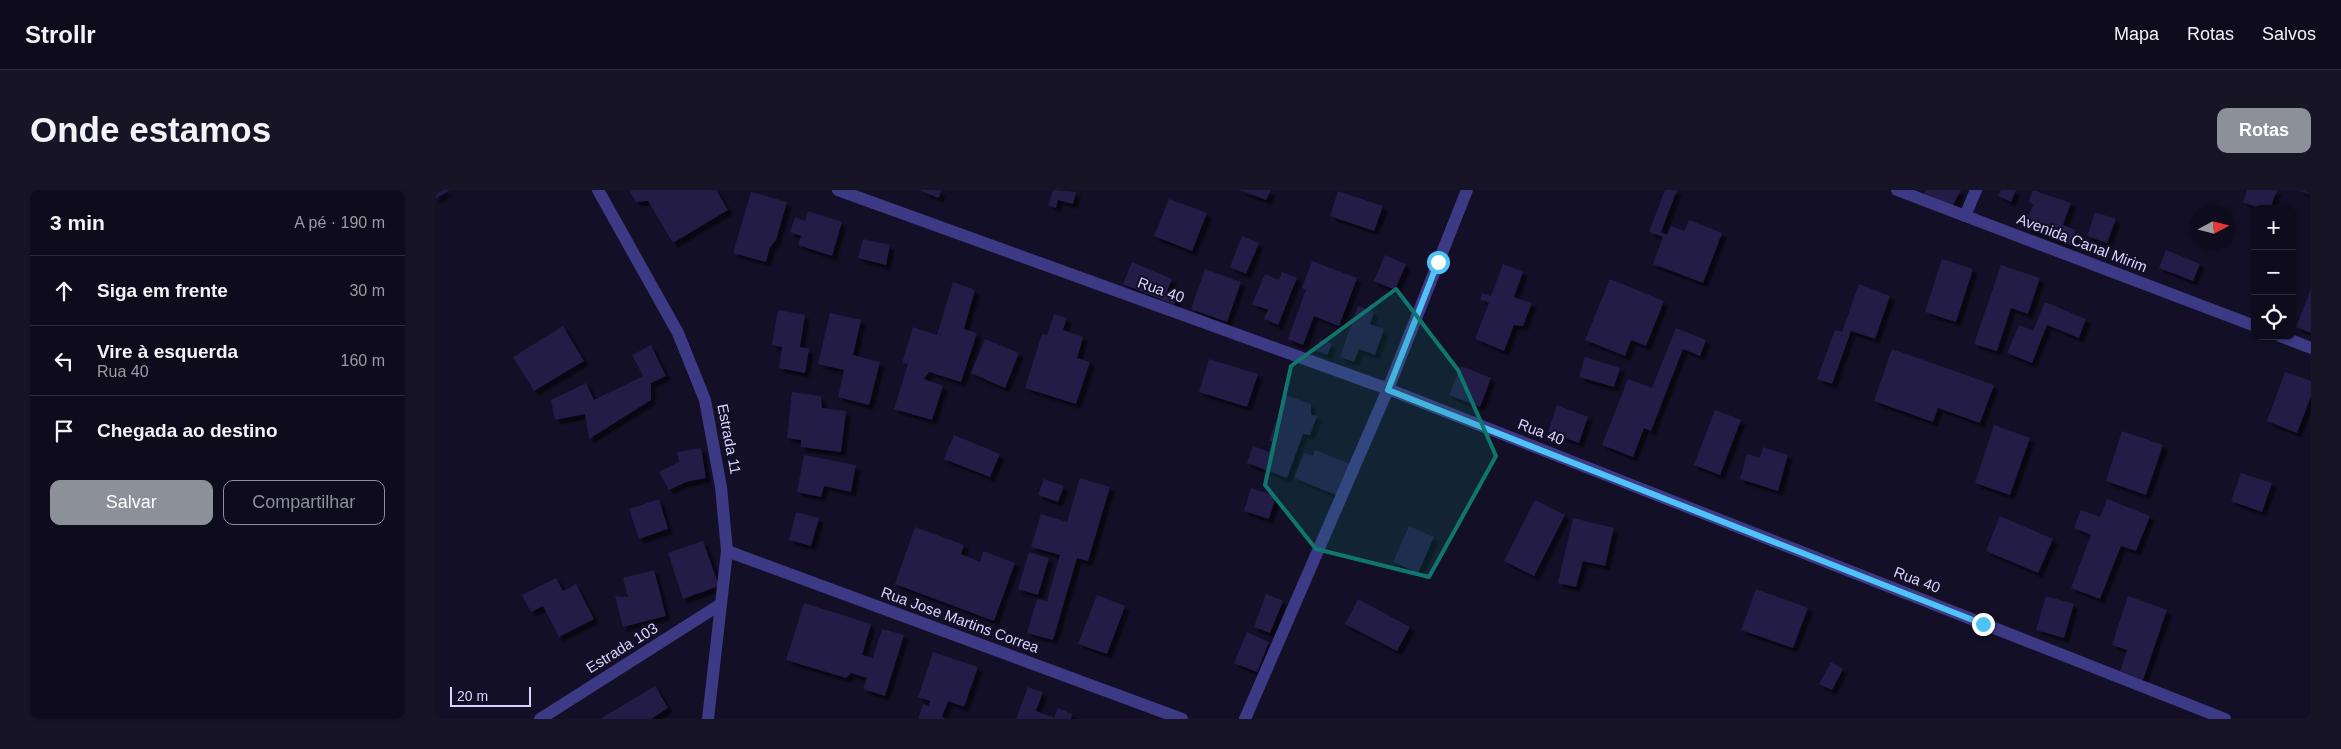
<!DOCTYPE html>
<html lang="pt">
<meta charset="utf-8">
<style>
:root{--surface:#0e0b1c;--page:#171425;--text:#f1f3f6;--muted:#9b9ba3;--line:#2e2b3b;--accent:#8c9099}
body{margin:0;font-family:Helvetica,sans-serif;background:var(--page);color:var(--text)}
.controls{position:absolute;right:15px;top:15px;display:grid;overflow:hidden;border-radius:10px;box-shadow:0 1px 4px #0004}
.controls button{width:45px;height:45px;display:grid;place-items:center;padding:0;border:0;border-bottom:1px solid var(--line);background:var(--surface);color:var(--text);font:25px sans-serif}
.compass{position:absolute;left:1756px;top:15px;width:45px;height:45px;border-radius:50%;background:var(--surface);box-shadow:0 1px 4px #0004;rotate:83deg}
.scale{position:absolute;left:15px;bottom:12px;width:81px;box-sizing:border-box;padding-left:5px;border:2px solid #d9d4ff;border-top:0;font-size:14px;line-height:18px;white-space:nowrap;color:#d9d4ff;-webkit-text-stroke:4px #130f26;paint-order:stroke}
.stop{position:absolute;width:15px;height:15px;margin:-11px;border:4px solid #4fc3f7;border-radius:50%;background:#fff}
.stop.end{background:#4fc3f7;border-color:#fff;box-shadow:0 1px 5px #0008}
.list{margin:0;padding:0;list-style:none}
h2{display:flex;justify-content:space-between;align-items:center;height:65px;margin:0;padding:0 20px;font-size:21px}
h2 small{font-size:16px;font-weight:400;color:var(--muted)}
.list li{display:grid;grid-template-columns:32px 1fr auto;gap:15px;align-items:center;box-sizing:border-box;height:70px;padding:0 20px;border-top:1px solid var(--line)}
.list b{display:block;font-size:19px;white-space:nowrap}
.list p{margin:0;font-size:16px;white-space:nowrap;color:var(--muted)}
.list em{font-size:16px;font-style:normal;color:var(--muted)}
.actions{display:flex;gap:10px;padding:15px 20px}
.actions a{flex:1;padding:11px 0;border:1px solid var(--accent);border-radius:10px;text-align:center;font-size:18px;color:var(--accent)}
.actions .main{background:var(--accent);color:#fff}
.icon{flex:none;width:28px;height:28px;fill:none;stroke:currentColor;stroke-width:2;stroke-linecap:round;stroke-linejoin:round}
.map{position:relative;flex:none;width:1876px;height:529px;overflow:hidden;border-radius:10px}
header{display:flex;align-items:center;gap:30px;box-sizing:border-box;height:70px;padding:0 25px;background:var(--surface);border-bottom:1px solid var(--line)}
header strong{font-size:24px}
nav{display:flex;gap:28px;margin-inline-start:auto;font-size:18px}
.intro{display:flex;align-items:center;justify-content:space-between;box-sizing:border-box;height:120px;padding:0 30px}
h1{margin:0;font-size:35px}
.button{padding:12px 22px;border-radius:10px;background:var(--accent);color:#fff;font-size:18px;font-weight:700}
main{display:flex;gap:30px;padding:0 30px}
aside{flex:1;background:var(--surface);border-radius:10px;box-shadow:0 1px 4px #0004}
.map>svg:first-child{display:block}
.building{fill:#241b47;filter:url(#shadow)}
.lines{fill:none;stroke-linecap:round;stroke-linejoin:round}
.minor{stroke:#3d3a85;stroke-width:12}
.route{stroke:#4fc3f7;stroke-width:6}
.marked{fill:#0f766e;fill-opacity:0.2;stroke:#0f766e;stroke-width:4;stroke-linejoin:round}
.labels{text-anchor:middle;stroke-width:4;stroke-linejoin:round;paint-order:stroke}
.street-label{font-size:15px;fill:#d9d4ff;stroke:#130f26}
</style>
<header>
<strong>Strollr</strong>
<nav><a>Mapa</a><a>Rotas</a><a>Salvos</a></nav>
</header>
<div class="intro"><h1>Onde estamos</h1><a class="button">Rotas</a></div>
<main>
<aside>
<h2>3 min<small>A pé · 190 m</small></h2>
<ul class="list">
<li><svg class="icon" aria-label="ahead" viewBox="0 0 24 24"><path d="M12 20V5M6 11l6-6 6 6"/></svg><div><b>Siga em frente</b></div><em>30 m</em></li>
<li><svg class="icon" aria-label="left" viewBox="0 0 24 24"><path d="M17 20v-9H6M10 6l-5 5 5 5"/></svg><div><b>Vire à esquerda</b><p>Rua 40</p></div><em>160 m</em></li>
<li><svg class="icon" aria-label="arrive" viewBox="0 0 24 24"><path d="M6 21V4h12l-3 4 3 4H6"/></svg><div><b>Chegada ao destino</b></div></li>
</ul>
<div class="actions"><a class="main">Salvar</a><a>Compartilhar</a></div>
</aside>
<div class="map">
<svg width="1876" height="529" viewBox="0 0 1876 529">
<defs>
<filter id="shadow"><feDropShadow dx="4.5" dy="4.5" stdDeviation="1" flood-color="#0009"/></filter>
</defs>
<rect width="100%" height="100%" fill="#130f26"/>
<g class="building">
<polygon points="0,0 15,0 0,9"/>
<polygon points="194,0 281,0 293,20 238,53 213,11 201,12"/>
<polygon points="484,0 506,0 504,8"/>
<polygon points="618,0 641,2 638,14 623,10 621,18 613,15"/>
<polygon points="805,0 836,0 831,10"/>
<polygon points="1230,0 1242,0 1226,42 1232,45 1236,36 1249,41 1254,30 1287,43 1268,93 1218,74 1228,47 1214,42"/>
<polygon points="1491,0 1526,0 1517,17 1489,3"/>
<polygon points="1566,0 1581,0 1576,12 1563,6"/>
<polygon points="1598,0 1636,13 1628,35 1641,40 1636,55 1589,37 1598,15 1594,11"/>
<polygon points="1812,0 1842,0 1835,19 1826,19 1808,12"/>
<polygon points="1863,0 1876,0 1876,5"/>
<polygon points="903,1 948,16 939,41 895,26"/>
<polygon points="316,2 352,12 341,50 335,57 331,72 298,63"/>
<polygon points="734,9 772,23 757,61 719,46"/>
<polygon points="373,21 407,32 397,66 363,55 366,46 355,42 360,27 370,31"/>
<polygon points="1660,22 1681,29 1672,53 1652,46"/>
<polygon points="807,46 824,53 811,84 795,77"/>
<polygon points="428,49 455,55 451,75 423,68"/>
<polygon points="1731,60 1765,74 1758,91 1724,78"/>
<polygon points="950,65 971,74 960,100 939,91"/>
<polygon points="1507,69 1538,79 1521,132 1490,122"/>
<polygon points="877,71 922,88 904,136 879,126 868,155 853,149 871,100 867,98"/>
<polygon points="697,72 737,89 732,101 743,105 739,115 688,94"/>
<polygon points="1068,74 1088,82 1079,107 1097,113 1088,136 1079,135 1069,161 1040,149 1054,113 1045,109 1047,103 1056,106"/>
<polygon points="1566,75 1605,88 1593,124 1576,118 1562,161 1539,154"/>
<polygon points="770,79 806,92 792,132 756,119"/>
<polygon points="847,82 862,88 843,135 829,129 833,120 817,114 830,84 844,90"/>
<polygon points="1175,89 1229,111 1211,156 1196,150 1190,166 1150,150"/>
<polygon points="518,92 540,100 529,139 542,143 526,192 494,182 489,189 508,196 497,230 459,219 473,174 467,173 478,137 502,145"/>
<polygon points="1424,94 1455,106 1440,149 1416,141 1397,194 1382,189 1400,140 1407,142"/>
<polygon points="1876,99 1876,143 1861,137"/>
<polygon points="1610,112 1651,129 1644,148 1612,135 1597,173 1572,163 1584,135 1598,141"/>
<polygon points="923,116 939,122 935,134 949,139 940,165 924,159 919,172 905,167"/>
<polygon points="343,120 370,125 365,157 374,159 370,183 344,178 347,157 337,155"/>
<polygon points="395,123 426,130 418,165 445,172 434,215 403,207 409,180 383,174"/>
<polygon points="619,124 632,128 628,140 648,147 642,168 655,172 641,214 590,198 607,144 612,145"/>
<polygon points="128,136 149,171 99,201 78,167"/>
<polygon points="1241,138 1271,150 1265,166 1248,159 1216,241 1209,238 1198,267 1167,255 1193,189 1217,198"/>
<polygon points="550,149 584,163 570,198 536,183"/>
<polygon points="885,149 897,154 892,165 880,160"/>
<polygon points="216,155 231,186 216,193 216,210 154,249 150,224 120,230 116,210 151,193 159,210 208,186 197,165"/>
<polygon points="1457,159 1559,195 1545,233 1503,218 1498,232 1439,211"/>
<polygon points="1150,167 1185,178 1179,197 1144,187"/>
<polygon points="774,169 823,184 812,217 764,202"/>
<polygon points="1026,176 1056,188 1045,217 1014,205"/>
<polygon points="1850,182 1876,191 1876,206 1862,243 1832,231"/>
<polygon points="357,202 386,206 387,218 411,221 406,262 366,257 366,250 352,248"/>
<polygon points="850,205 876,214 876,225 882,226 875,245 868,244 852,288 812,273 818,256 834,262 837,252 834,251"/>
<polygon points="1122,215 1153,227 1144,253 1113,242"/>
<polygon points="1280,220 1306,230 1285,285 1259,275"/>
<polygon points="1559,235 1595,248 1575,305 1540,293"/>
<polygon points="1687,241 1728,255 1711,305 1671,291"/>
<polygon points="519,245 565,264 555,287 509,269"/>
<polygon points="1328,257 1353,265 1343,301 1305,289 1312,264 1325,268"/>
<polygon points="266,258 271,288 251,292 234,300 224,282 244,272 242,262"/>
<polygon points="880,260 915,274 903,306 859,288 869,263 878,266"/>
<polygon points="369,265 421,275 416,302 389,296 386,307 362,302"/>
<polygon points="1806,283 1837,293 1827,322 1796,311"/>
<polygon points="645,288 675,297 653,371 642,368 618,450 592,443 602,409 612,411 625,365 596,357 606,324 632,332"/>
<polygon points="609,289 629,296 623,312 603,305"/>
<polygon points="816,298 841,306 834,329 809,321"/>
<polygon points="224,309 233,339 204,349 194,319"/>
<polygon points="1672,309 1715,326 1701,361 1686,356 1665,409 1636,398 1656,345 1639,338 1646,320 1665,327"/>
<polygon points="1100,310 1130,325 1099,386 1069,371"/>
<polygon points="361,322 384,328 376,356 354,350"/>
<polygon points="1565,326 1618,349 1603,383 1551,361"/>
<polygon points="1138,328 1179,338 1170,376 1148,371 1141,397 1123,393"/>
<polygon points="974,336 999,347 983,383 958,372"/>
<polygon points="480,337 529,355 526,364 545,372 548,361 580,373 559,431 460,394"/>
<polygon points="268,351 284,396 248,409 233,363"/>
<polygon points="594,362 614,368 603,405 583,399"/>
<polygon points="219,380 231,426 188,437 180,406 193,407 188,388"/>
<polygon points="121,388 128,401 141,394 159,429 124,447 108,416 96,422 87,405"/>
<polygon points="1321,399 1373,418 1358,458 1306,440"/>
<polygon points="831,404 848,411 835,443 819,437"/>
<polygon points="662,405 690,416 672,464 643,454"/>
<polygon points="1611,406 1639,414 1629,448 1601,440"/>
<polygon points="1693,406 1732,420 1708,490 1685,481 1692,460 1677,455"/>
<polygon points="923,409 975,437 962,461 910,434"/>
<polygon points="369,413 436,434 427,465 438,468 447,439 469,445 450,506 428,499 432,488 416,483 411,488 351,470"/>
<polygon points="812,442 834,452 822,482 799,473"/>
<polygon points="498,462 543,477 529,517 513,511 507,527 512,529 483,529 488,514 494,517 495,511 483,507"/>
<polygon points="1396,472 1408,479 1397,500 1384,494"/>
<polygon points="220,496 233,518 216,529 165,529"/>
<polygon points="593,497 608,502 601,521 619,528 623,518 637,524 636,529 581,529"/>
</g>
<g class="lines">
<g class="minor">
<polyline points="163,0 243,143 270,210 286,297 292,361 273,529"/>
<polyline points="403,0 953,199 1790,529"/>
<polyline points="1462,0 1820,136"/>
<polyline points="1530,26 1541,0"/>
<polyline points="1845,146 1876,158"/>
<polyline points="292,361 747,529"/>
<polyline points="105,529 286,414"/>
<polyline points="810,529 953,199 1032,0"/>
</g>
</g>
<g class="lines">
<polyline class="route" points="1003,72 953,200 1548,434"/>
</g>
<path class="marked" d="M961 99 1023 180 1061 266 994 387 881 359 830 295 856 176Z"/>
<g class="labels">
<g class="street-label">
<text transform="translate(1647 53) rotate(21)" y="5">Avenida Canal Mirim</text>
<text transform="translate(726 100) rotate(20)" y="5">Rua 40</text>
<text transform="translate(1106 242) rotate(21)" y="5">Rua 40</text>
<text transform="translate(294 249) rotate(79)" y="5">Estrada 11</text>
<text transform="translate(1482 390) rotate(21)" y="5">Rua 40</text>
<text transform="translate(525 430) rotate(20)" y="5">Rua Jose Martins Correa</text>
<text transform="translate(187 458) rotate(-32)" y="5">Estrada 103</text>
</g>
</g>
</svg>
<div class="controls">
<button>+</button>
<button>−</button>
<button><svg class="icon" aria-label="locate" viewBox="0 0 24 24"><circle cx="12" cy="12" r="6"/><path d="M12 2v4M12 18v4M2 12h4M18 12h4"/></svg></button>
</div>
<svg class="compass" viewBox="-18 -18 36 36"><path d="M0-13l5 13h-10z" fill="#e53935"/><path d="M0 13l5-13h-10z" fill="#9b9ba3"/></svg>
<div class="scale">20 m</div>
<div class="stop" style="left:1003px;top:72px"></div>
<div class="stop end" style="left:1548px;top:434px"></div>
</div>
</main>
